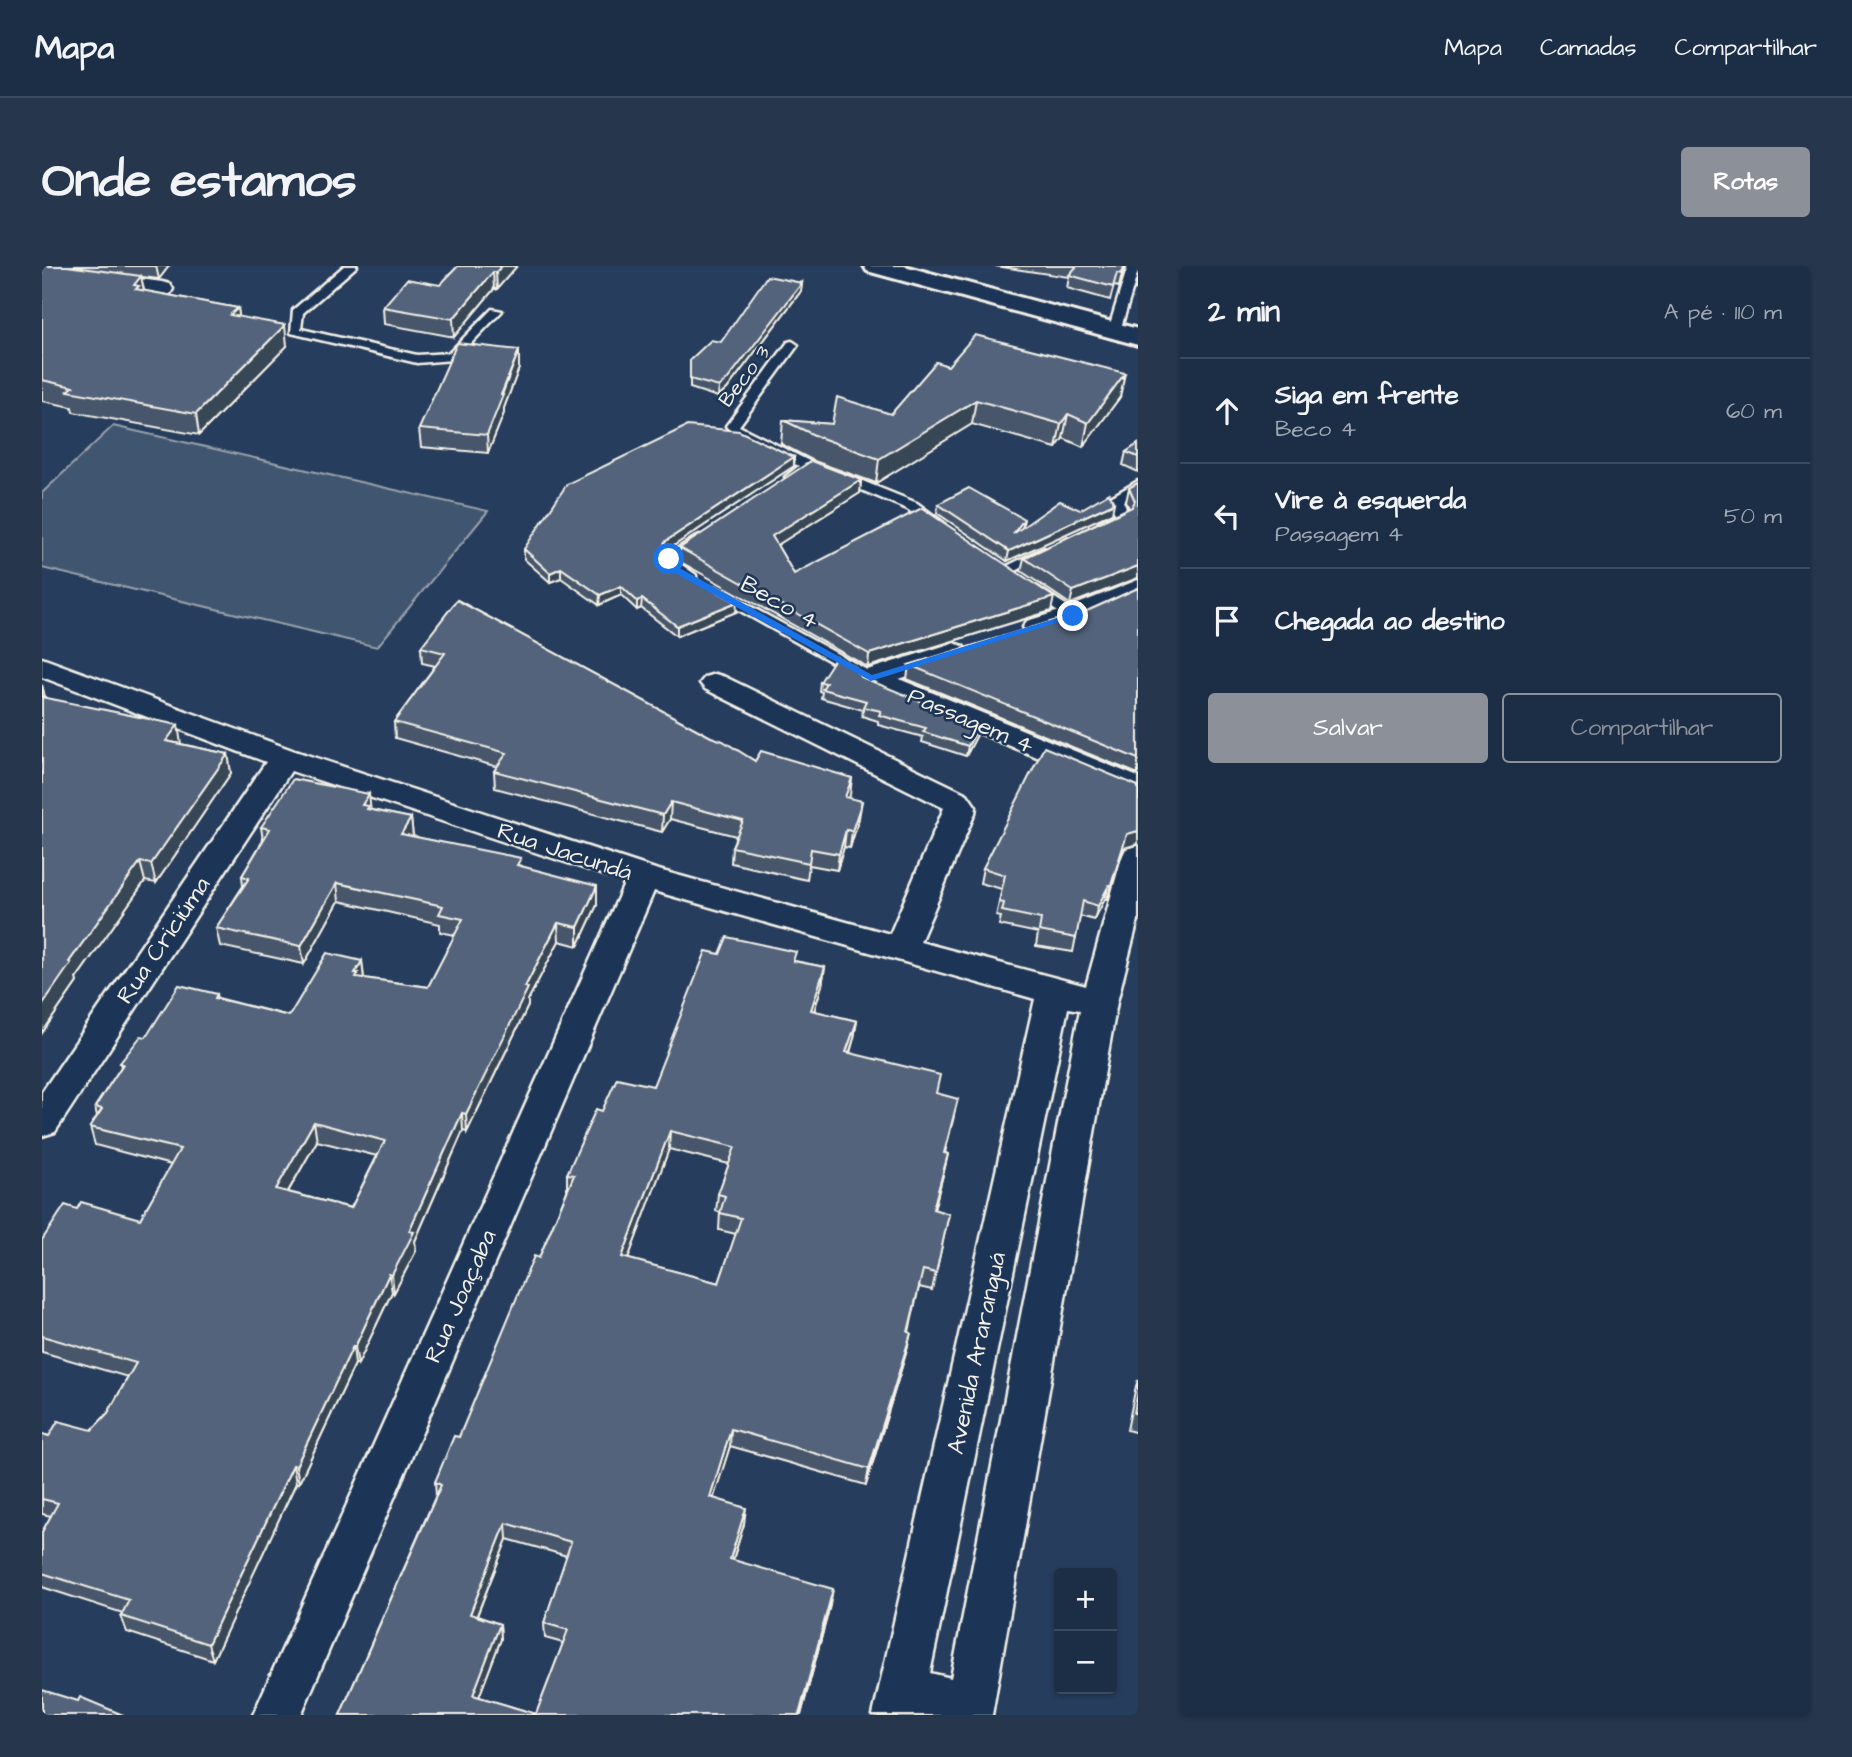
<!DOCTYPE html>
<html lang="pt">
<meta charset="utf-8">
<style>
:root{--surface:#1c2e46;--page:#25364d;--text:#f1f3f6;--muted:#a0a8b3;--line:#3a4a5f;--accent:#8c9099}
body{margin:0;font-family:"Architects Daughter",sans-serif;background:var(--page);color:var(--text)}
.controls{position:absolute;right:21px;bottom:21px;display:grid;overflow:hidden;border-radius:7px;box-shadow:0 2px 5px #0004}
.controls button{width:63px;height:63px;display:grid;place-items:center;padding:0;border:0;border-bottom:2px solid var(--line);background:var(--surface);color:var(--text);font:35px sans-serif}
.stop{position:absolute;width:21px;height:21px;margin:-16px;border:5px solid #1a73e8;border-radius:50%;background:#fff}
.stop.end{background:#1a73e8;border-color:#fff;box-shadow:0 2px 7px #0008}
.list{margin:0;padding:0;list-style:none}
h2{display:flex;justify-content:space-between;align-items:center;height:91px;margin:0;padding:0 28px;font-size:30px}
h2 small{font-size:23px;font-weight:400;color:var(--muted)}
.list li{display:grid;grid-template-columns:46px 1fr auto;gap:21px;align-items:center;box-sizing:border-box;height:105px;padding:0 28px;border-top:2px solid var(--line)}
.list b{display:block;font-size:26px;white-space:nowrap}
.list p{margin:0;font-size:23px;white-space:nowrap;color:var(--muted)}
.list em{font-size:23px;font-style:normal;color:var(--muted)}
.actions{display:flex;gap:14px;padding:21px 28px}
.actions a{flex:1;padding:16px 0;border:2px solid var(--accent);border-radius:7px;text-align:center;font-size:24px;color:var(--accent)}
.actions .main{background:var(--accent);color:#fff}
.icon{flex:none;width:38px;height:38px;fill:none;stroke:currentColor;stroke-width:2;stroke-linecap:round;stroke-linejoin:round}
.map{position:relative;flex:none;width:1096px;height:1449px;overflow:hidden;border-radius:7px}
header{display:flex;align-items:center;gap:42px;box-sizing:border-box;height:98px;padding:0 35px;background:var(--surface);border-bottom:2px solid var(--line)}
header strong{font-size:33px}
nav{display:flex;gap:38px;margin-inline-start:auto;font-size:24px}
.intro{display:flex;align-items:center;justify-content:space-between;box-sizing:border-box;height:168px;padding:0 42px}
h1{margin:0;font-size:49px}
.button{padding:18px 32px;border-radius:7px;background:var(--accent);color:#fff;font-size:24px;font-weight:700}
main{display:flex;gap:42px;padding:0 42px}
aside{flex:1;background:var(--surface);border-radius:7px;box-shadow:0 2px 5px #0004}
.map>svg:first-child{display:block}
.green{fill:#40546f;stroke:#9aa2ac;stroke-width:2}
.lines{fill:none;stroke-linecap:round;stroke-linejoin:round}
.lane-casing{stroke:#f4f1e8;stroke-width:5}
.street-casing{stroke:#f4f1e8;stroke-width:5}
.secondary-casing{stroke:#f4f1e8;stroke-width:6}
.lane{fill:#1d3557;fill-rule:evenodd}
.street{fill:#1d3557;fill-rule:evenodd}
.secondary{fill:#1d3557;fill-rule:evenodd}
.wall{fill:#47566a;stroke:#f4f1e8;stroke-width:2;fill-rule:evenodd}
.shaded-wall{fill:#394656;stroke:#f4f1e8;stroke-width:2}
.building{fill:#52647b;stroke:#f4f1e8;stroke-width:2;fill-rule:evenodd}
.route{fill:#1a73e8}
.labels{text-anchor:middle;stroke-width:5;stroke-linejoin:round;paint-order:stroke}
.far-street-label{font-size:21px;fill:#f4f1e8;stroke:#1d3557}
.street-label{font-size:24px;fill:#f4f1e8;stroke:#1d3557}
</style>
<header>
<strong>Mapa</strong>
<nav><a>Mapa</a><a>Camadas</a><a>Compartilhar</a></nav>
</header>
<div class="intro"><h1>Onde estamos</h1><a class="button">Rotas</a></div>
<main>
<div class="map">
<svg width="1096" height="1449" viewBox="0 0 1096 1449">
<rect width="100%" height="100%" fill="#263d5d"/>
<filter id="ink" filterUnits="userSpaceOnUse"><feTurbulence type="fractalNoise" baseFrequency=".0143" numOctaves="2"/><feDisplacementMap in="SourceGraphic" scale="14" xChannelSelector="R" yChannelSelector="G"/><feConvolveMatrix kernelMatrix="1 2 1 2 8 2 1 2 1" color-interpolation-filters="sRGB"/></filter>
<g filter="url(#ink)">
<polygon class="green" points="71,160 446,245 335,381 0,302 0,227"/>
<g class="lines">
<g class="lane-casing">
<g id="lane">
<polygon points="302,0 315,0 261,47 259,63 375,89 407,87 450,43 460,45 414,93 410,94 375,97 249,67 251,44"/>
<polygon points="1086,0 1096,0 1096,5 1078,65 1072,69 1066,65"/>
<polygon points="750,75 756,79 697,160 771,197 771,203 750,215 743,211 757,200 692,169 684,160 746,76"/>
<polygon points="798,206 875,237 902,257 895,261 890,260 865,243 793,213 791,210"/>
<path d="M1096 215V225L1081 235 1087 250C1081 257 1066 263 1057 261V255L1073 248 1067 234 1069 231Z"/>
<polygon points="657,269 662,270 662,276 634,295 654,309 654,315 644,315 623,303 620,294 622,291"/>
<polygon points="1002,282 1009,286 1007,289 969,307 959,307 957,304"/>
<polygon points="994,320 1036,347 1036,353 1026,353 989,327 989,321"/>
<polygon points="673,321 834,409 836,412 829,416 824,415 668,328 668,322"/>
</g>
</g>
<g class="street-casing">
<g id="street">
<polygon points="0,0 120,16 128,18 131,23 128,28 120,30 0,14"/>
<path d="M1096 314V332C1068 344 1014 374 985 367L981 361 985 355 1021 344Z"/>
<polygon points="911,377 921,380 926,386 921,392 857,413 1096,511 1096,533 819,418 814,412 819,406"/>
<path d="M0 392 253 485 613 603 848 668 902 542 663 423 658 417 663 411 673 408 683 411 925 528 934 541 933 547 878 676 1044 720 1080 591 1084 583 1096 580V654L1075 736 950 1449H831L993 733 612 625 259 1449H211L583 616 249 505 13 866 0 870V826L224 496 0 411ZM1026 742 1038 744 909 1412 888 1407Z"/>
</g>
</g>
<g class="secondary-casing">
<polygon id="secondary" points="822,0 862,0 1096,63 1096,79 825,5"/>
</g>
<use href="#lane" class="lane"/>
<use href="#street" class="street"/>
<use href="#secondary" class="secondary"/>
</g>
<g class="wall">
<polygon points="0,0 127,0 117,13 99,11 102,25 196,42 197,51 245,80 157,169 31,146 30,141 0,135"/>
<polygon points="416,0 475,0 455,23 452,23 412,71 342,58 341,41 398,19"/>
<polygon points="953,0 1084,0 1077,21 1072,20 1068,34 1025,22 1027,11"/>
<polygon points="1096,10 1096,24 1093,23"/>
<polygon points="760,17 759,25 685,123 676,131 648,122 648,94 679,76"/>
<polygon points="477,84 477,102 462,142 462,147 446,187 379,181 377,163"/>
<polygon points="906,100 1078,131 1041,181 1021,172 1014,182 930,158 834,217 772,195 739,178 741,154 790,158 849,148"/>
<polygon points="1096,178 1096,206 1081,199 1084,186"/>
<polygon points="752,191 752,200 624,285 621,290 627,299 694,346 635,370 599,342 595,344 579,329 557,339 519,312 508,316 482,293 482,283"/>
<polygon points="819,214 818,227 735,279 752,308 1009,345 826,401 637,295 638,282"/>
<polygon points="1096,217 1096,312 1028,338 979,305 982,292 1087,242 1084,236 1087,222"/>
<polygon points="896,238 981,261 1038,244 1070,247 965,295 895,247"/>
<polygon points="1096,322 1096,508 865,413 867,399 1045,345"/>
<polygon points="415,334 713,495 810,512 807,532 817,552 808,582 802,581 795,604 767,599 765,614 689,597 690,581 694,570 628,553 620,566 453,522 452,505 456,501 353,472 352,456 393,400 380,397 379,381"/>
<polygon points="819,411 935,469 924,490 880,476 881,471 836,459 836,455 820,450 821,444 779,432 780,426 777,425 778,416"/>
<polygon points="0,419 3,432 139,478 186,488 189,507 114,617 103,615 34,713 35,716 0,767"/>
<path d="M329 544 369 552 371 570 479 600 555 639 536 680 517 675 486 734V740L425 866 421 865 373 975 374 985 352 1027 350 1026 316 1098H313L257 1217H254L171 1394 85 1366 79 1350 81 1347 0 1321V1266L9 1250 0 1248V1168L7 1170 50 1164 66 1147 86 1111 0 1086V974L35 943 98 953 129 899 53 879 48 861 55 850 53 841 79 801 78 797 104 771 175 728 176 732 247 750 320 695 322 712 386 721 413 669 398 666V658L297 635 262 698 178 680 174 662 201 620 200 610 221 574 219 561ZM275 875 335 890 309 942 246 926Z"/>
<polygon points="1082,582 1065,634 1063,633 1052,654 1038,650 1031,686 994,680 996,667 957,659 959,651 954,650 960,623 938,617 941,602"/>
<path d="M678 688 753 695 783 701 780 719 772 745 815 755 812 772 808 787 895 828 912 850 903 887 906 888 902 905 892 944 907 948 890 1024 877 1021 867 1066 865 1084 824 1219 688 1180 671 1232 702 1258 691 1294 788 1339 759 1449H298L394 1229 393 1216 417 1171 497 992 525 925V908L560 845 611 820ZM627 883 687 898 676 928 674 945 678 946 677 964 694 968 677 1017 586 993ZM465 1273 525 1290 502 1357 503 1372 521 1377 494 1448 437 1431 459 1373 458 1358 435 1350Z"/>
<polygon points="1096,1114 1096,1167 1085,1164 1094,1120"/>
</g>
<g class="shaded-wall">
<polygon points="114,0 127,0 117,13"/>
<polygon points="460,0 475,0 455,23 454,6"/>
<polygon points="1082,0 1084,0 1077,21 1080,8"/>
<polygon points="451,6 452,23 412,71 411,53"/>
<polygon points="99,10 103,30 100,34 92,19"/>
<polygon points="760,17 759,25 685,123 676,131 677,121"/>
<polygon points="196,42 199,62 188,49"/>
<polygon points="243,59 245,80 157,169 154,148"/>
<polygon points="477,84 477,102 462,142 462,147 446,187 445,169"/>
<polygon points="1083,107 1078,131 1041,181 1046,157"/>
<polygon points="934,134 930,158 834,217 837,193"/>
<polygon points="1026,148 1021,172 1014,182 1019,158"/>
<polygon points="752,191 752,200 624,285 618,296 618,286 624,275"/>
<polygon points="819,214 818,227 729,283 730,270"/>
<polygon points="1072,237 1070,247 965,295 967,285"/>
<polygon points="982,253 980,263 971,268"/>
<polygon points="1096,300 1096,312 1028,338 1031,325"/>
<polygon points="519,302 519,312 508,316 508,307"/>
<polygon points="579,320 579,329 557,339 558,329"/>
<polygon points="1012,331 1009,345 826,401 827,388"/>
<polygon points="600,333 599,342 595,344 595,335"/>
<polygon points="695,336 694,346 635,370 635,360"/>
<polygon points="0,419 3,431 0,435"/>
<polygon points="136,459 139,478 124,475"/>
<polygon points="937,459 935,469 924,490 926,480"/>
<polygon points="186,488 189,507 114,617 109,598"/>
<polygon points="810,512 808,529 801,548 803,531"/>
<polygon points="327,528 329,547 320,539"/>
<polygon points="820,535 817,552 808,582 810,565"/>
<polygon points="629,536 628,553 620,566 621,549"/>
<polygon points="369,552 371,571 359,568"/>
<polygon points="804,564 802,581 795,604 797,588"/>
<polygon points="1096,565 1096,578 1082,582 1065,634 1085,568"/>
<polygon points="98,596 103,615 34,713 35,716 0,767 0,739 27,696"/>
<polygon points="295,617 297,635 262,698 259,680"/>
<polygon points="1067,619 1063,633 1052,654 1056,640"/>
<polygon points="555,620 555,639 536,680 536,661"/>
<polygon points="516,657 517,675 486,734 486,740 425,866 424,848 483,721"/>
<polygon points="320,695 322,714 318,721 313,707"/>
<polygon points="783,701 780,719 767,762 769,744"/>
<polygon points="815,755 812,772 802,804 804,786"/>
<polygon points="420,847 421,865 373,975 374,985 352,1027 350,1009 367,965"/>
<polygon points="272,856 275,875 237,941 234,923"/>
<polygon points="628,865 627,883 580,1009 580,991"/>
<polygon points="906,888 902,905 887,961 891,943"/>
<polygon points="347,1008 350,1026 316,1098 313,1081"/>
<polygon points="869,1067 865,1084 824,1219 827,1203"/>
<polygon points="311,1080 313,1098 257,1217 254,1200"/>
<polygon points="689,1163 688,1180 667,1247 668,1231"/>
<polygon points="251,1199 254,1217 171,1394 166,1378"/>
<polygon points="704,1242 702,1258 686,1309 688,1293"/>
<polygon points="464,1257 465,1273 429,1364 428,1348"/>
<polygon points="791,1323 788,1339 759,1449 757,1449"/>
<polygon points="458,1358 459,1373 432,1444 431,1429"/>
</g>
<g class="building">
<polygon points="0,0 25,0 99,10 92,19 97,20 94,23 196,42 188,49 243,59 154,148 26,125 31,121 0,114"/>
<polygon points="416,0 460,0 454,6 451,6 411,53 341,41 365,13 398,19"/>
<polygon points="1035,0 1082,0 1080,8 1075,7 1071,21 1027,9"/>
<polygon points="725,10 760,17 685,114 677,121 648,113 648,94 669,74 679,76"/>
<polygon points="933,69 1083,107 1046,157 1026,148 1019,158 934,134 837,193 774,170 741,154 790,158 795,131 849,148 894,96 906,100"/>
<polygon points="415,77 477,84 459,129 461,129 445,169 377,163"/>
<polygon points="645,160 697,165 752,191 624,275 618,286 627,299 695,336 635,360 600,333 595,335 579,320 558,329 519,302 508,307 482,283 525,218"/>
<polygon points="1096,178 1096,191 1084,186"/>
<polygon points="769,195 819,214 730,270 752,308 880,242 1012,331 827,388 638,282"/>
<polygon points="1096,217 1096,300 1031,325 982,292 1090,241 1093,235 1087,222"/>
<polygon points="927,222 982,253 971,268 1018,235 1038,244 1067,227 1072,237 967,285 896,238"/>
<polygon points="1096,322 1096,493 867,399 1045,345"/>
<polygon points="415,334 669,471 681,475 713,495 719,485 810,512 803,531 820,535 810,565 804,564 797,588 769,583 767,597 690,581 701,555 629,536 621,549 452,505 465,487 352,456 403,387 379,381"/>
<polygon points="794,391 813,401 819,411 937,459 926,480 881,466 884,462 837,449 839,445 821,441 824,435 780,423 784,417 778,416"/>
<polygon points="0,431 136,459 124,475 186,488 109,598 98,596 27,696 29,697 0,739"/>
<polygon points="1002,481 1096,520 1096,565 1085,568 1069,619 1067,619 1056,640 1041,635 1034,672 997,665 999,653 960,645 962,637 957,636 963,609 941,602"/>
<path d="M251 513 327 528 320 539 327 540 325 543 369 552 359 568 479 592 475 599 555 620 536 661 516 657 483 721 486 722 424 848 420 847 367 965 372 966 350 1009 347 1008 313 1081 311 1080 254 1200 251 1199 166 1378 79 1350 87 1334 0 1307V1266L16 1237 0 1233V1168L7 1170 16 1155 50 1164 66 1147 94 1097 0 1070V974L23 939 35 943 39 936 98 953 138 883 48 861 60 843 53 841 81 798 78 797 99 770 104 771 137 719 175 728 173 732 247 750 285 687 320 695 313 707H316L314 711 386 721 421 653 397 648 401 640 295 617 259 680 174 662 207 612 200 610 228 563 219 561ZM272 856 343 875 309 942 234 923Z"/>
<path d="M685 671 754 686 751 695 783 701 769 744 815 755 804 786 898 809 894 827 916 833 902 887 906 888 891 943 907 948 894 1007 881 1004 866 1066 869 1067 827 1203 689 1163 668 1231 704 1242 688 1293 791 1323 757 1449H298L399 1219 393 1216 412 1170 417 1171 492 990 497 992 532 909 525 908 554 843 560 845 575 812 611 820 664 685 678 688ZM628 865 693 881 676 928 683 930 678 947 699 952 677 1017 580 991ZM464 1257 529 1276 502 1357 526 1364 494 1448 431 1429 458 1358 428 1348Z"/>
<polygon points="1096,1126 1096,1148 1092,1147"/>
<polygon points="0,1424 36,1435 38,1431 81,1449 0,1449"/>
</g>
</g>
<polygon class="route" points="624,292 631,292 636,301 830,409 1028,348 1036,350 829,415 629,305 624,300"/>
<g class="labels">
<g class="far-street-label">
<text transform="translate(702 110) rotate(-53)" y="7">Beco 3</text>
</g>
<g class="street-label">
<text transform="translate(738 336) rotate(29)" y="8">Beco 4</text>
<text transform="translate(929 454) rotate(23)" y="8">Passagem 4</text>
<text transform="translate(523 585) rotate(18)" y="8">Rua Jacundá</text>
<text transform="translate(121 674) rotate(-56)" y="8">Rua Criciúma</text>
<text transform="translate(418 1030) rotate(-66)" y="8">Rua Joaçaba</text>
<text transform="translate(934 1087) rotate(-78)" y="8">Avenida Araranguá</text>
</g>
</g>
</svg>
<div class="controls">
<button>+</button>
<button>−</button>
</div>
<div class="stop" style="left:627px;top:293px"></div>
<div class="stop end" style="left:1031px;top:350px"></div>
</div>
<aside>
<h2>2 min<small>A pé · 110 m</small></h2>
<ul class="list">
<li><svg class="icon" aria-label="ahead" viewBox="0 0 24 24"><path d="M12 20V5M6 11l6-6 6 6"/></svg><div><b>Siga em frente</b><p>Beco 4</p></div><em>60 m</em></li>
<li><svg class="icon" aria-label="left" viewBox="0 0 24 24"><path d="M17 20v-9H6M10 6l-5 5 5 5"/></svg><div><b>Vire à esquerda</b><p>Passagem 4</p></div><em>50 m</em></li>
<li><svg class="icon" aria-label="arrive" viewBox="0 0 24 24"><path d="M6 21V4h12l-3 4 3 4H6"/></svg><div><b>Chegada ao destino</b></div></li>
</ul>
<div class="actions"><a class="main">Salvar</a><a>Compartilhar</a></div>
</aside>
</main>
